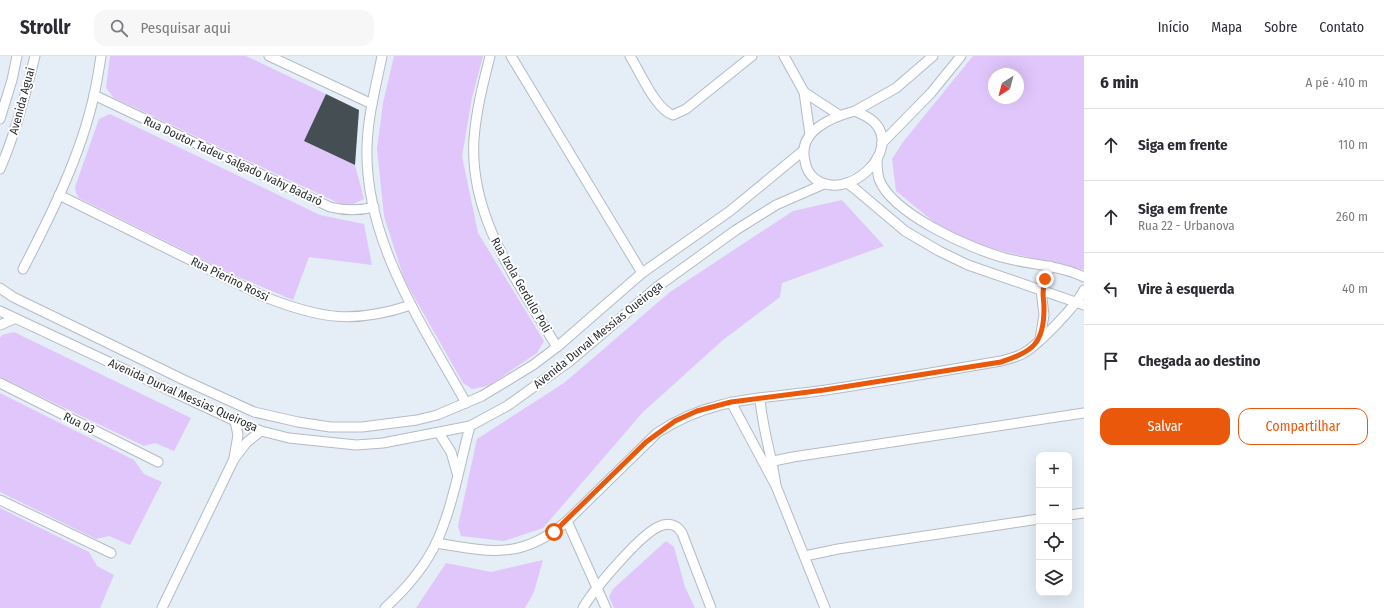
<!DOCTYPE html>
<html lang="pt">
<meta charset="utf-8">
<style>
:root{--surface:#fff;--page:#f7f7f7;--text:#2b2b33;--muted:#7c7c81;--line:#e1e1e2;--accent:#ea580c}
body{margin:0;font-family:"Fira Sans Condensed",sans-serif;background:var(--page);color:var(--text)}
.controls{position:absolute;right:12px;bottom:12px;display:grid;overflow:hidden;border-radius:8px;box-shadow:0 4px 16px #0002}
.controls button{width:36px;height:36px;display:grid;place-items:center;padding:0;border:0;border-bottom:1px solid var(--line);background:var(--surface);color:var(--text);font:20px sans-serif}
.compass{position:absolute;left:988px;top:12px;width:36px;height:36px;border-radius:50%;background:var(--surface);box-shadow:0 4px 16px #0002;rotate:216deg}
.stop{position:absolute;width:12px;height:12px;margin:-9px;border:3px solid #ea580c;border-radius:50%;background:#fff}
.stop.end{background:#ea580c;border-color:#fff;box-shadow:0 1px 4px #0008}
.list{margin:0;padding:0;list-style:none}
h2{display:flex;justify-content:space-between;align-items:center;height:52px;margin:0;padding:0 16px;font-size:17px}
h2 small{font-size:13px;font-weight:400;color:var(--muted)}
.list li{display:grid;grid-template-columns:26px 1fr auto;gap:12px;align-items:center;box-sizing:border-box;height:72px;padding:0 16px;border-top:1px solid var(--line)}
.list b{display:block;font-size:15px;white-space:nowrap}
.list p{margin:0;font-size:13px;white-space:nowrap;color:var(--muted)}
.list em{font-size:13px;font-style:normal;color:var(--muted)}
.actions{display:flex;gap:8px;padding:12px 16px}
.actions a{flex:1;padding:9px 0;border:1px solid var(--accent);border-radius:12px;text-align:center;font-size:14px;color:var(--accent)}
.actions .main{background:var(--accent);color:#fff}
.icon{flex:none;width:22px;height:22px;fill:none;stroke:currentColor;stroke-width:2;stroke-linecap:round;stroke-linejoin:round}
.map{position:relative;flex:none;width:1084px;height:552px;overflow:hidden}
header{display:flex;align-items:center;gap:24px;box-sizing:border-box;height:56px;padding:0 20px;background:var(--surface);border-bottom:1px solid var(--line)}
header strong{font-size:19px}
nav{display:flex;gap:22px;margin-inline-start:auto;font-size:14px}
.search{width:280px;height:36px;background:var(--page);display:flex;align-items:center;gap:10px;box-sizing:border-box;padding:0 14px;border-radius:12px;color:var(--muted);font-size:15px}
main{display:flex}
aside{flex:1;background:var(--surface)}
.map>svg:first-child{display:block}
.green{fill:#e1c6fb;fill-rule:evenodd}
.building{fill:#444e53}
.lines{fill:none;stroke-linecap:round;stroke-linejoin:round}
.street-casing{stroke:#b4bbc4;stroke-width:11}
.street{stroke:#fff;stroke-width:9}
.route{stroke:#ea580c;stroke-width:5}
.labels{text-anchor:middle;stroke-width:4;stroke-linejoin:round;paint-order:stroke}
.street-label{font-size:12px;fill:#2c2f33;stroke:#fff}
</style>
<header>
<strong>Strollr</strong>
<div class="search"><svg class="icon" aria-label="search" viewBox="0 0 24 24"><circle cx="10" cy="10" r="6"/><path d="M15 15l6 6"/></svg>Pesquisar aqui</div>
<nav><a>Início</a><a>Mapa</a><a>Sobre</a><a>Contato</a></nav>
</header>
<main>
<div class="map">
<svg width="1084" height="552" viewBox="0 0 1084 552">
<rect width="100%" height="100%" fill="#e5edf6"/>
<g class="green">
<polygon points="110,0 246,0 326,38 304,85 355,109 364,143 347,151 114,42 106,32"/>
<polygon points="394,0 483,0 472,42 462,100 478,177 544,285 537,297 488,330 472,333 463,327 404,223 384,160 377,93 383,47"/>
<path d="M973 0H1084V214L967 187 945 175 896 135 892 103 903 86ZM994 18H1018V42H994Z"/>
<polygon points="110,58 320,159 364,168 372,209 309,201 293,244 234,219 79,142 76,137 75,131 99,63"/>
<polygon points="842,144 884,190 782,227 780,241 723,284 643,356 543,472 504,485 461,480 458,470 477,383 564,327 670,236 793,155"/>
<polygon points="14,276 191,362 174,395 155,387 144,390 0,321 0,282 2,279"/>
<polygon points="0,337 134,404 144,418 162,426 130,489 109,480 96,483 0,436"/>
<polygon points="0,452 89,496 97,510 114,519 100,552 0,552"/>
<polygon points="666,485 674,491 685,531 695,552 614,552 609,541 613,533"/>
<polygon points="543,504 534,536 525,552 416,552 446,507 491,516"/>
</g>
<polygon class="building" points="326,38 359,54 355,109 304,85"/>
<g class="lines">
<g class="street-casing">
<g id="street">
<polyline points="269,0 372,48"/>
<path d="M382 0C376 30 368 59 367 90 364 184 422 268 466 347"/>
<path d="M490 0C483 28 476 55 474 83 469 163 519 227 557 291"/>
<polyline points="511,0 642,217"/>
<path d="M630 0C640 16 656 54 673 59L686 53 752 0"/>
<polyline points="784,0 804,36"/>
<path d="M94 39 330 151C346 155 359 155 374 151"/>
<path d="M855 55C861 58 868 60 874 66 903 95 848 147 815 123 809 118 806 113 805 105 797 75 832 61 855 55Z"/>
<polyline points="855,55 896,32 933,0"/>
<polyline points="0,63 12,24 17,0"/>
<polyline points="810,79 804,36 839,59"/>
<polyline points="882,87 931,37 961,0"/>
<path d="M877 102C877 109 877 116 879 123 892 158 971 193 1005 202 1031 209 1059 209 1084 221"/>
<path d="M0 113C16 76 25 39 35 0"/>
<polyline points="847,127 854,132 905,175 939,195 968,209 1084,249"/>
<path d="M59 139 265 241C321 263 354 268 411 249"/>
<path d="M23 213C51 159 81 99 94 39 97 26 99 13 101 0"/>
<polyline points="0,232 13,241 184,324 254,356 298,366 330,371 362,371 417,364 437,359 482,340 533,309 557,291 642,217 730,155 804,94"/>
<polyline points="0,255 235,365 261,375 289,382 356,389 383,387 470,370 507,350 570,305 657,231 736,174 776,149 824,128"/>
<polyline points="0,269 14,263"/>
<polyline points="1040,283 1044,259 1041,234 1050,210"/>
<polyline points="0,327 158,406"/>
<path d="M731 346 776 430C772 400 762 372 760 342"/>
<polyline points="439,377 451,396 457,417"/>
<polyline points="234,402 238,379 235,365"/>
<polyline points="764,407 793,401 1084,357"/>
<polyline points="776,430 825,552"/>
<polyline points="0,444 111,497"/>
<polyline points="1069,459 1084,457"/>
<polyline points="567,465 606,552"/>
<path d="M436 487C491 496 522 504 567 465L657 377C712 340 764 343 826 334 885 325 943 315 1001 305 1009 303 1017 301 1024 297 1039 288 1076 250 1084 234"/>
<polyline points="805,500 838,493 1039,463"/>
<polyline points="162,552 234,403 247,386 261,375"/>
<path d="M385 552C408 531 431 504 442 473 455 441 461 403 470 370"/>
<path d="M583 552C594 533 639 480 658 471 668 466 677 468 682 477L711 552"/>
</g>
</g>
<use href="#street" class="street"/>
</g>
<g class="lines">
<path class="route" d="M554 476 646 386 675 365 697 355 731 346 824 334 1001 306C1032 296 1044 288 1044 253 1044 240 1041 237 1045 223"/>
</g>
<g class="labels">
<g class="street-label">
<text transform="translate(22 45) rotate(-75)" y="4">Avenida Aguai</text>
<text transform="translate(233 105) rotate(25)" y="4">Rua Doutor Tadeu Salgado Ivahy Badaró</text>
<text transform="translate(230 223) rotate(26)" y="4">Rua Pierino Rossi</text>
<text transform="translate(521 229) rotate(60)" y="4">Rua Izola Gerdulo Poli</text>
<text transform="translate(598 279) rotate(-39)" y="4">Avenida Durval Messias Queiroga</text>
<text transform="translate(183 339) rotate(24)" y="4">Avenida Durval Messias Queiroga</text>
<text transform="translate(79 367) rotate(26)" y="4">Rua 03</text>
</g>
</g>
</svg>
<div class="controls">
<button>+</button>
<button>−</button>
<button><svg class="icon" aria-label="locate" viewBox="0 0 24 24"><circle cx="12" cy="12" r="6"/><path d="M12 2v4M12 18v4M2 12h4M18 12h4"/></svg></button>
<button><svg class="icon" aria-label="layers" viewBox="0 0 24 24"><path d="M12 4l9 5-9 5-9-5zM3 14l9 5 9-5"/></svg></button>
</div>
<svg class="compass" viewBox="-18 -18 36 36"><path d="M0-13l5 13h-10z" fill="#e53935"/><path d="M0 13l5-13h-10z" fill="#7c7c81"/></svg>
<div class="stop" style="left:554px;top:476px"></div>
<div class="stop end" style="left:1045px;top:223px"></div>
</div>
<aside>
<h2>6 min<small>A pé · 410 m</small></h2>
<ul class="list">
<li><svg class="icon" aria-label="ahead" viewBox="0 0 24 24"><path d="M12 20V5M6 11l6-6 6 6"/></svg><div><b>Siga em frente</b></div><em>110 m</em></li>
<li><svg class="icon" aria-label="ahead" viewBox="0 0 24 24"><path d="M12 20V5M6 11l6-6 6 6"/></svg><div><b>Siga em frente</b><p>Rua 22 - Urbanova</p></div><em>260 m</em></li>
<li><svg class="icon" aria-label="left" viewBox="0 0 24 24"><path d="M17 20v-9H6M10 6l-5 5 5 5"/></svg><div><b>Vire à esquerda</b></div><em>40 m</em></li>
<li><svg class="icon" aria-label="arrive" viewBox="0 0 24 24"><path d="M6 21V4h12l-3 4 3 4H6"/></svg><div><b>Chegada ao destino</b></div></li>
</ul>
<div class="actions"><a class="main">Salvar</a><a>Compartilhar</a></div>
</aside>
</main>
